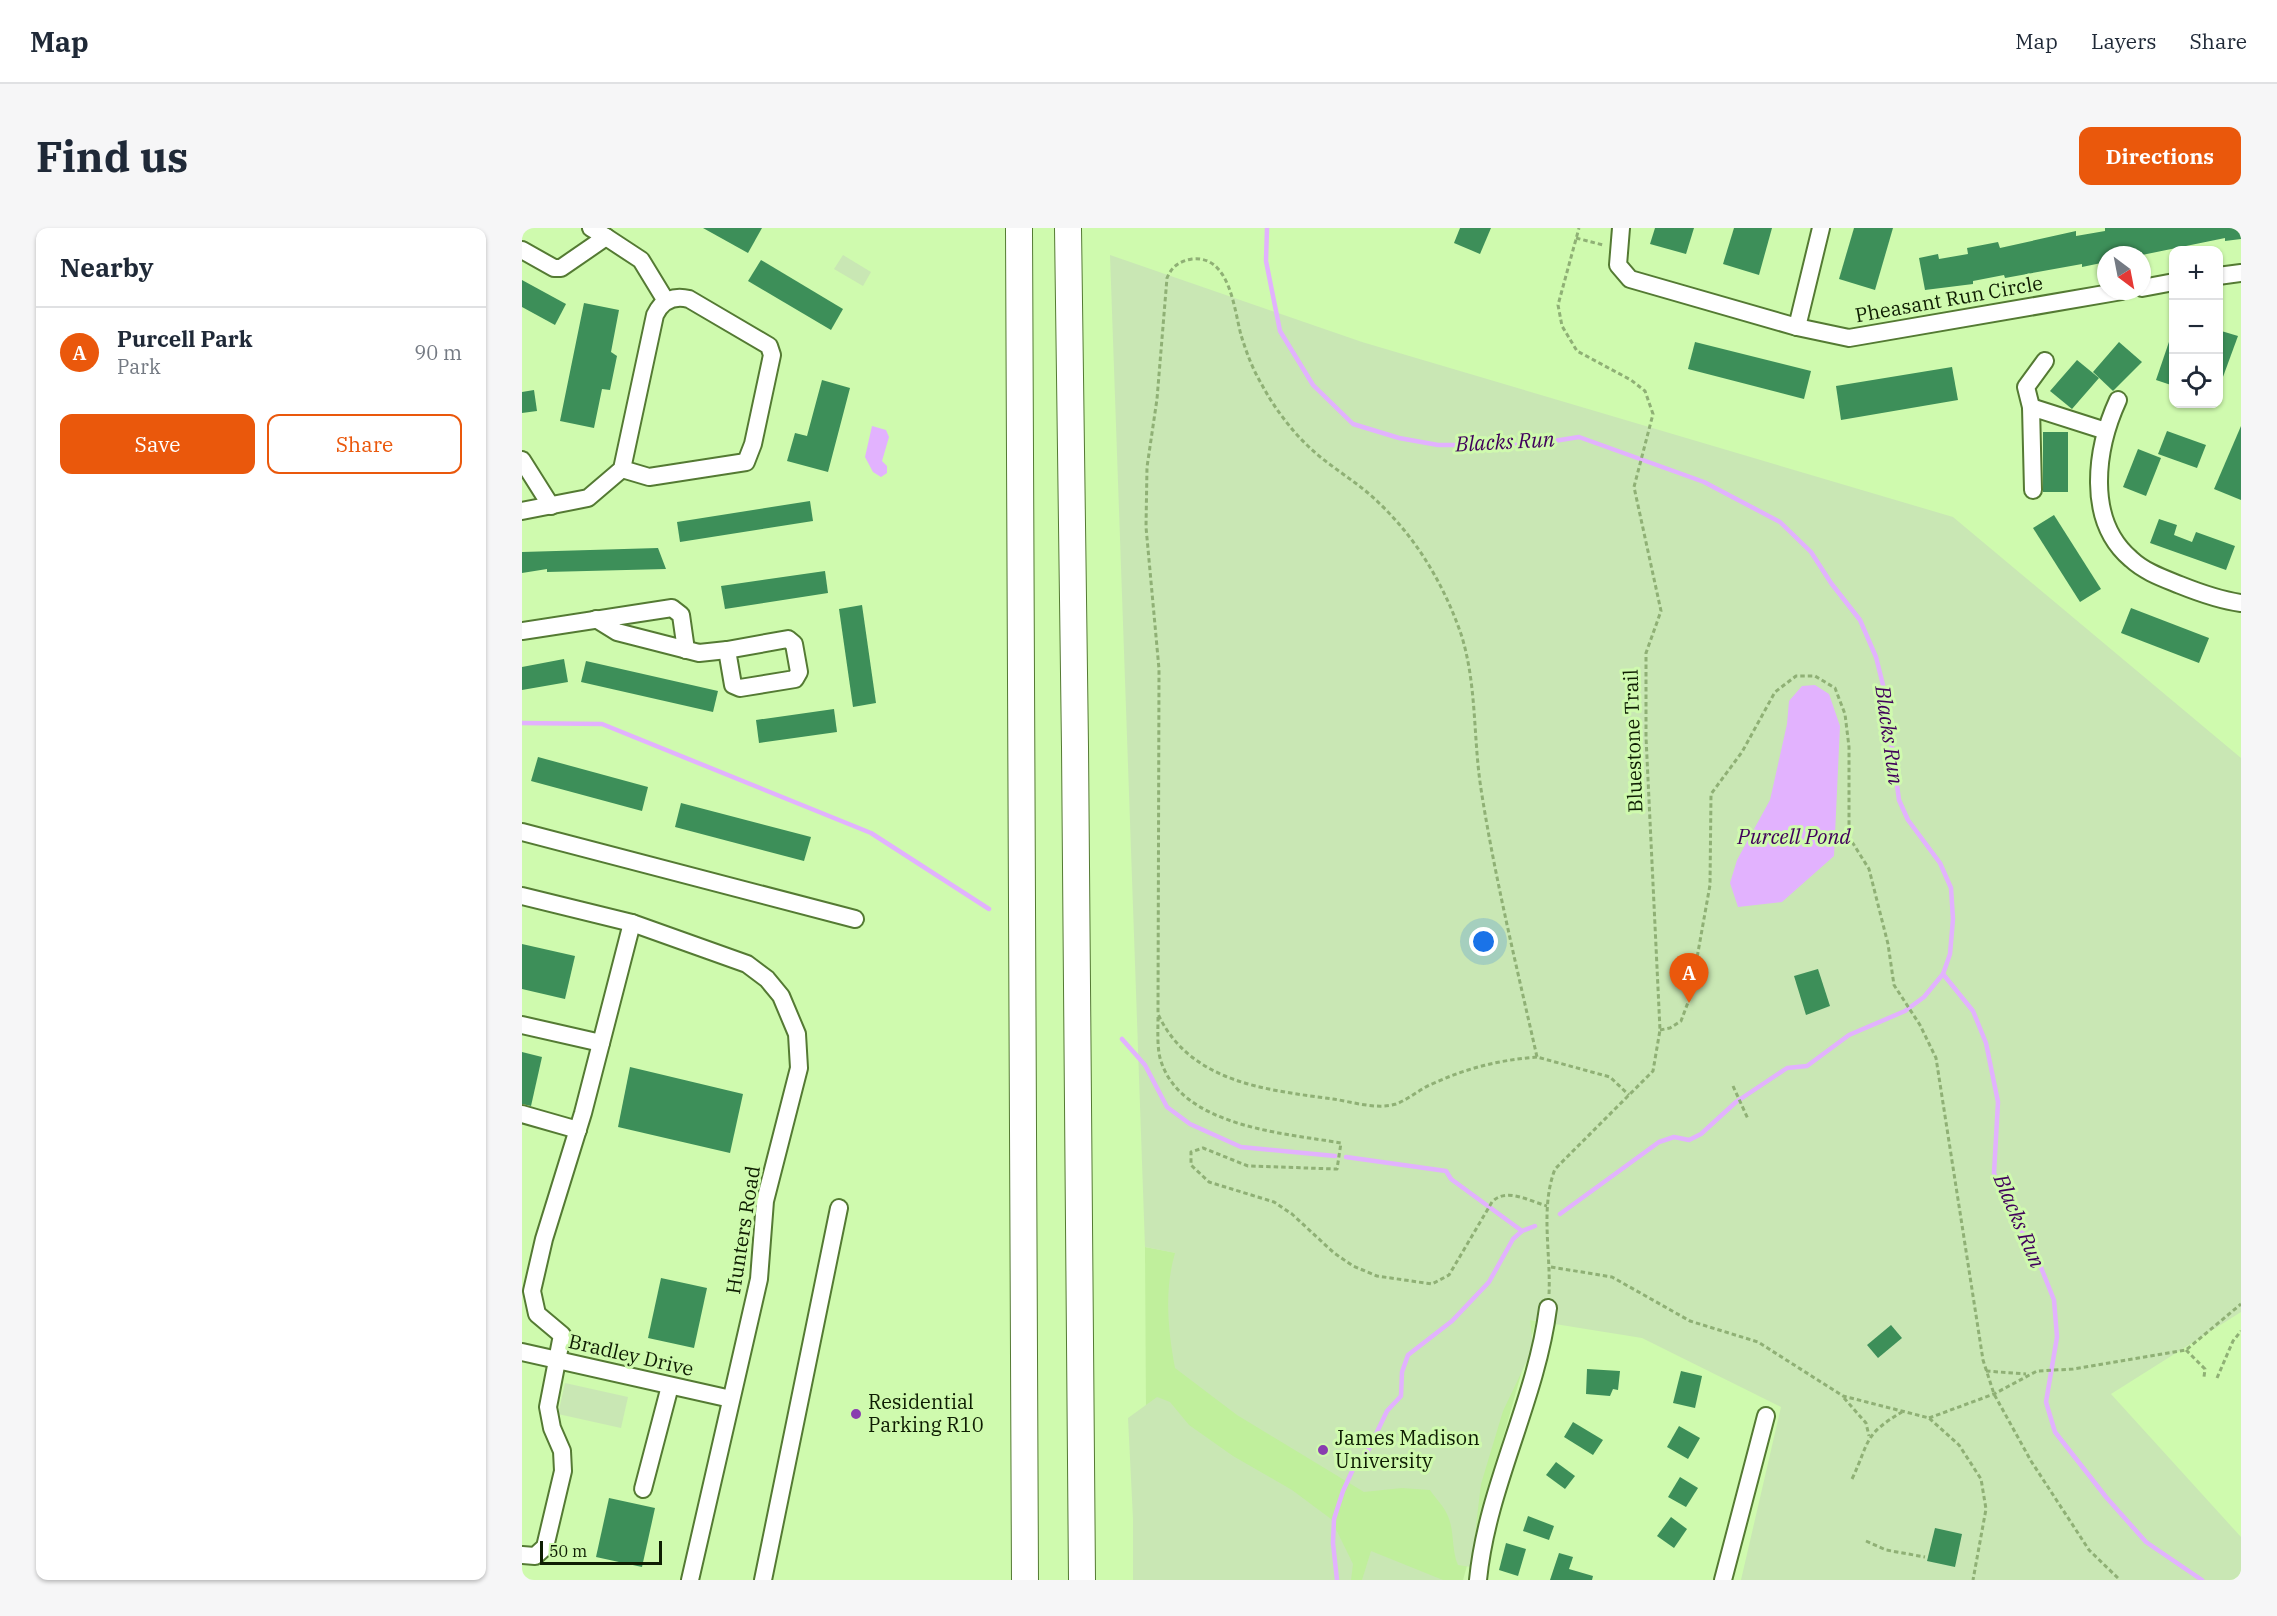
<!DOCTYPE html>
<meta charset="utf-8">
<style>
:root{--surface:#fff;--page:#f6f6f7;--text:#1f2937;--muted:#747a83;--line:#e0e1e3;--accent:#ea580c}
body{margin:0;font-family:"IBM Plex Serif",serif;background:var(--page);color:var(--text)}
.controls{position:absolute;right:18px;top:18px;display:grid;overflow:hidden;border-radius:12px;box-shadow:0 2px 4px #0004}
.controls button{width:54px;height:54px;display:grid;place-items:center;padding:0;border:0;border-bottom:2px solid var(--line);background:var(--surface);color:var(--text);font:30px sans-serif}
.compass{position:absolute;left:1575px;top:18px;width:54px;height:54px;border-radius:50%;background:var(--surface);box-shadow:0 2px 4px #0004;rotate:148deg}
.scale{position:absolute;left:18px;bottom:15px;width:122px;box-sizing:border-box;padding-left:6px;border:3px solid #0e1d02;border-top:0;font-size:16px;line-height:21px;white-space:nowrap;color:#0e1d02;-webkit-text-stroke:4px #cffaae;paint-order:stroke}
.you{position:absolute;left:962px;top:714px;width:21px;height:21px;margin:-15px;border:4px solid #fff;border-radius:50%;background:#1a73e8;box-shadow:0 0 0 9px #1a73e833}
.badge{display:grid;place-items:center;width:39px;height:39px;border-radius:50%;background:var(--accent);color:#fff;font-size:20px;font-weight:700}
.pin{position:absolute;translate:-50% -50px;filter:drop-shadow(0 2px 3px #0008)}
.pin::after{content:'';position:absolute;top:32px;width:21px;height:18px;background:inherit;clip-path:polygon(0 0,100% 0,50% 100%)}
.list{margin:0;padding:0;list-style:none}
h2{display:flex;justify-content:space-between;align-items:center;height:78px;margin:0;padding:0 24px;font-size:26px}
h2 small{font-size:20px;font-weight:400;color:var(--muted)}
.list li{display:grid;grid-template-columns:39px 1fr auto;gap:18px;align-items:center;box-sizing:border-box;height:90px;padding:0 24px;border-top:2px solid var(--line)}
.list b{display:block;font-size:22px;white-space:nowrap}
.list p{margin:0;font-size:20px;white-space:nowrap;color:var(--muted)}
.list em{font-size:20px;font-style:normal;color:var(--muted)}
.actions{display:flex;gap:12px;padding:18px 24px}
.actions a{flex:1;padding:14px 0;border:2px solid var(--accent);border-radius:12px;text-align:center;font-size:21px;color:var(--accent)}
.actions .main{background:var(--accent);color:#fff}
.icon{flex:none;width:33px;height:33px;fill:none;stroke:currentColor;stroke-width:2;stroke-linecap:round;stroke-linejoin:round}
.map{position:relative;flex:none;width:1719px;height:1352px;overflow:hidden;border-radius:12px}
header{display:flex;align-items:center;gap:36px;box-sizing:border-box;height:84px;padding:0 30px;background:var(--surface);border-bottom:2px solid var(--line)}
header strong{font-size:28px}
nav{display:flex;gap:33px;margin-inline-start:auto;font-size:21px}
.intro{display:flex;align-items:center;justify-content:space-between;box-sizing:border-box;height:144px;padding:0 36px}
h1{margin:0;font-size:42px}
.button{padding:15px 27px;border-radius:12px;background:var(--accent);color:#fff;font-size:21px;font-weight:700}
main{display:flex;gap:36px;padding:0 36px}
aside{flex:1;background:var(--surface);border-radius:12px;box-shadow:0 2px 4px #0004}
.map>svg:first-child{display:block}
.built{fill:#c0ef9c}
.green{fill:#c9e7b4}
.water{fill:#e2b2fe}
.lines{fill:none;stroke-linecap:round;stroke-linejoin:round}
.stream{stroke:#e2b2fe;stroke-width:4.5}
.building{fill:#3d8f59}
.minor-casing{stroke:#547a33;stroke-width:20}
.highway-casing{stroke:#547a33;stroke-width:28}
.path{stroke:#8fb075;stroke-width:3;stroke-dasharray:4.5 3;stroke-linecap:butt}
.minor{stroke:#fff;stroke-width:16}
.highway{stroke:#fff;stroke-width:26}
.poi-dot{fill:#893daf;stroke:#cffaae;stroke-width:2}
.labels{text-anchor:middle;stroke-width:6;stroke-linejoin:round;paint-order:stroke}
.street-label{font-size:20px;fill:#0e1d02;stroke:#cffaae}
.poi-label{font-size:20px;fill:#0e1d02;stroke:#cffaae;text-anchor:start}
.water-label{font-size:21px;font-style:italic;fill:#40005b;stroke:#cffaae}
</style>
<header>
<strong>Map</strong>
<nav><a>Map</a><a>Layers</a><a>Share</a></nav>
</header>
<div class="intro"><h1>Find us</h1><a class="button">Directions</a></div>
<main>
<aside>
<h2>Nearby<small></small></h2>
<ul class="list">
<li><span class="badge">A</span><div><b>Purcell Park</b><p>Park</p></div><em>90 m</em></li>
</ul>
<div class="actions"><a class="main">Save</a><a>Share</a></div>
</aside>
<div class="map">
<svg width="1719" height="1352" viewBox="0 0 1719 1352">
<rect width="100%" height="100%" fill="#cffaae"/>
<polygon class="built" points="623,1019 1014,1093 941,1352 625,1352"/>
<g class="green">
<polygon points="321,27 349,44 341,58 312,41"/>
<path d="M588 27 840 114 1431 289 1719 530V1084L1589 1166 1719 1309V1352H1219L1259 1179 1120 1110 1008 1092 1011 1120 981 1183 959 1256 949 1339 936 1337C929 1321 933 1302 925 1286 921 1277 913 1270 908 1262L880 1260 842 1264 715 1187 653 1140C646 1102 642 1063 653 1025L623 1019Z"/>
<polygon points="43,1155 106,1169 99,1200 36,1186"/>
<polygon points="635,1169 648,1174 667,1197 711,1228 770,1262 809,1291 831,1336 829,1352 611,1352 611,1291 606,1190"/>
<polygon points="849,1323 921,1352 840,1352"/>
</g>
<g class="water">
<polygon points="350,198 364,202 367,209 360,233 365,238 365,245 359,249 351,244 343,229"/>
<polygon points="1293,457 1307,466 1318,498 1312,628 1260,674 1216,679 1208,655 1215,632 1248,572 1265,496 1267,473 1280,458"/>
</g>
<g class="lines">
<g class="stream">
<polyline points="745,0 744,33 758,103 791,157 831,196 877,210 916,217 1007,217 1057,209 1182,254 1258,294 1289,324 1309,355 1338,392 1354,429 1362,461 1377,572 1386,592 1418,635 1429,660 1431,691 1428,726 1421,746 1451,783 1464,815 1476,874 1472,945 1480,967 1518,1037 1532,1072 1535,1109 1524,1174 1533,1204 1584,1269 1624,1314 1680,1352"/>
<polyline points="0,495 80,496 349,605 467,681"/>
<polyline points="600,811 623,837 645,879 668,896 719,919 813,928"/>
<polyline points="824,929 924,943 929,951 1000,1003"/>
<polyline points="1038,986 1137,914 1152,909 1167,912 1179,906 1214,874 1265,840 1285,838 1327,807 1383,783 1402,769 1421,746"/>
<polyline points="815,1352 811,1315 812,1291 821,1263 832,1239 844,1227 865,1183 879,1168 880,1144 886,1127 930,1093 967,1054 991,1011 1000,1003 1013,998"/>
</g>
</g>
<g class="building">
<polygon points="181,0 240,0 226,25"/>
<polygon points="938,0 969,0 958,26 932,15"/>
<polygon points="1133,0 1172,0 1164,26 1128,16"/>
<polygon points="1212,0 1250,0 1237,47 1201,36"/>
<polygon points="1332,0 1371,0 1353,62 1317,51"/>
<polygon points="1583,0 1719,0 1719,11 1703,13 1703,10 1620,27 1620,24 1584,27 1584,34 1560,39 1560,36 1483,50 1482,47 1451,53 1451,56 1403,62 1397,30 1416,26 1417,31 1446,26 1445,20 1476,14 1478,20 1554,3 1554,8 1583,3"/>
<polygon points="239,32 321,81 309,102 226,53"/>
<polygon points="0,52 44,76 33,97 0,79"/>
<polygon points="62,75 97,82 89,124 95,128 88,162 80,161 72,200 38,193"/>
<polygon points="1696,102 1716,108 1698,157 1696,157"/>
<polygon points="1649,108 1652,109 1652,158 1634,152"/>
<polygon points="1173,114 1289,143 1282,171 1166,141"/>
<polygon points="1597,114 1620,134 1591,163 1571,144"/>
<polygon points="1555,132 1577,150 1550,181 1528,163"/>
<polygon points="1430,139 1436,172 1319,192 1314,158"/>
<polygon points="300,152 328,160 306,244 265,233 273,205 285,208"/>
<polygon points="12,162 15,183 0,185 0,164"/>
<polygon points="1719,198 1719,272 1692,261"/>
<polygon points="1645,203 1684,217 1675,240 1636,226"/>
<rect x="1521" y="204" width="25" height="60"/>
<polygon points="1616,221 1639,230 1624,268 1601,259"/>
<polygon points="288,273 291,293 158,314 155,294"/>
<polygon points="1532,287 1579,361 1558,374 1511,300"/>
<polygon points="1637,291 1655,297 1652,307 1670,314 1674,304 1713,318 1704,342 1628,315"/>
<polygon points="136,320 144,341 25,344 25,341 0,345 0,324"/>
<polygon points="303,343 306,365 203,381 199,358"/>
<polygon points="340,377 354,475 331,479 317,381"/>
<polygon points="1609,380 1687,410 1677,435 1599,405"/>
<polygon points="42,431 46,454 0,462 0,439"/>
<polygon points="64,433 196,463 191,484 59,454"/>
<polygon points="312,481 315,504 237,515 234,492"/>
<polygon points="16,529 126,559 120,583 9,553"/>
<polygon points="159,575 289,609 282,633 153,599"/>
<polygon points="0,716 53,728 43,771 0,761"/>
<polygon points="1296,741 1308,778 1284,787 1272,748"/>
<polygon points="0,824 20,829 9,878 0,876"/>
<polygon points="108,839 221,866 208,925 96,899"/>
<polygon points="139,1050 185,1060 172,1120 126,1110"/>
<polygon points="1369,1097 1380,1110 1356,1130 1345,1117"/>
<polygon points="1065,1141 1098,1143 1096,1162 1091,1161 1088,1168 1064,1166"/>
<polygon points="1159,1143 1180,1148 1173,1180 1151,1175"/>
<polygon points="1051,1194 1081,1212 1071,1227 1042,1209"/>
<polygon points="1157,1198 1178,1210 1166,1231 1145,1219"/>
<polygon points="1034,1234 1053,1248 1043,1261 1024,1247"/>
<polygon points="1158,1249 1176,1260 1164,1279 1146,1269"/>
<polygon points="87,1270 133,1280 120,1339 74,1329"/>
<polygon points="1006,1288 1032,1298 1027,1312 1001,1303"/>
<polygon points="1149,1289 1165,1301 1152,1320 1135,1308"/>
<polygon points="1413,1300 1440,1306 1433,1339 1405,1333"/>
<polygon points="984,1315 1004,1321 996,1348 977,1342"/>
<polygon points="1037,1325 1051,1329 1047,1341 1071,1348 1070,1352 1028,1352"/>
</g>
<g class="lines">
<g class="minor-casing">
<g id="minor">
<polyline points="1099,0 1096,37 1108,51 1275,99 1327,110 1600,63"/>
<polyline points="84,9 119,32 144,73"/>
<polyline points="0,22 32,40 39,40 84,9 69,0"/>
<polyline points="1696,48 1719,45"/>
<polyline points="1620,60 1652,54"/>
<polyline points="1275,99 1299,0"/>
<path d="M1596 172C1574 220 1563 292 1609 331 1623 344 1641 350 1658 357 1678 365 1697 372 1719 375"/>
<polyline points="1509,179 1504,159 1523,133"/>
<polyline points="0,232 29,278"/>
<polyline points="1511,262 1509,179 1584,203"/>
<path d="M0 283 66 270 100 241 133 87C140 72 152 67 167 71L247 118 250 127 231 216 224 234 127 249 100 241"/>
<polyline points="74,391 95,404 177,425 205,422"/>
<polyline points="0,403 150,380 159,387 164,422"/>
<polygon points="266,411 272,416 277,444 273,451 218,460 211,457 205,422"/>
<polyline points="0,604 333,691"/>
<polyline points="0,668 110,695 225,736 245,751 259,768 275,806 277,840 243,973 237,1051 168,1352"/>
<polyline points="0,797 79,815"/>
<polyline points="0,886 56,902"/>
<polyline points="0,1124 209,1171"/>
<polyline points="121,1261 148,1158"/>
<polyline points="0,1327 13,1328 23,1319 41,1243 40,1223 30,1200 26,1179 40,1107 15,1086 10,1063 22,1011 61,885 110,695"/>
<polyline points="241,1352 317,980"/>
<path d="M956 1352C965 1259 1014 1173 1026 1080"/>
<polyline points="1201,1352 1244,1188"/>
</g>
</g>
<g class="highway-casing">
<g id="highway">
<polyline points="497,0 503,1352"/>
<polyline points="546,0 553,519 560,1352"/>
</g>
</g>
<g class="path">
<polyline points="1054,10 1081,17"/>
<path d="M636 789C636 803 635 817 638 830 657 899 762 905 819 915L815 941 726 938 681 920 669 924V937L687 954 752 974 770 986 812 1025 831 1038 855 1048 910 1056 927 1047 970 974C984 959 1007 973 1025 978"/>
<polyline points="1138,802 1148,800 1159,793 1168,769 1188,657 1189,566 1220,524 1253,464 1274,448 1293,448 1313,460 1323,486 1327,519 1327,609 1347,641 1366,716 1372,757 1398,797 1414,830 1461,1132 1472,1166 1509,1233 1567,1322 1598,1352"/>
<path d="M1015 829C977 832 945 840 910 856 898 861 887 871 874 876 855 882 831 874 811 871 745 862 668 855 636 786L637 441 624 299 625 239 635 171 645 50C650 38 658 33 670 31 708 27 712 81 719 107 724 123 730 140 739 155 751 178 768 201 787 219 809 240 836 254 857 275 895 311 922 357 939 406 955 456 951 509 959 561 973 651 995 740 1015 829L1088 849 1107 867"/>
<polyline points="1211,858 1226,891"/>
<polyline points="1029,1039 1090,1049 1168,1093 1236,1114 1321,1168 1407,1190 1437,1217 1459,1251 1464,1281 1451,1352"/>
<path d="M1027 1066C1029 1025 1018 980 1033 941L1131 843 1138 802 1124 509V425L1139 383 1112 259 1131 186 1123 163 1109 152 1055 123 1040 98 1036 77 1057 0"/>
<polyline points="1664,1122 1683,1141 1682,1149"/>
<polyline points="1464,1143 1504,1146"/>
<polyline points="1695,1150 1711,1113 1719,1103"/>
<polyline points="1322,1170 1344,1195 1347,1208"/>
<polyline points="1407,1190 1472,1166 1515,1143 1551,1141 1664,1122 1719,1076"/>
<path d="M1330 1251C1348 1213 1341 1207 1380 1184"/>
<polyline points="1344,1313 1364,1322 1403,1329"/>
</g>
<use href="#minor" class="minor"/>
<use href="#highway" class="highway"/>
</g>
<g class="poi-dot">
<circle cx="334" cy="1186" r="6"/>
<circle cx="801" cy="1222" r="6"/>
</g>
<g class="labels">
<g class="street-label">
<text transform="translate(1427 71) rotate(-10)" y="7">Pheasant Run Circle</text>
<text transform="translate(1111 513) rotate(-92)" y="7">Bluestone Trail</text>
<text transform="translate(221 1002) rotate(-81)" y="7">Hunters Road</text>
<text transform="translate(109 1127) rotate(13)" y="7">Bradley Drive</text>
</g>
<g class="poi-label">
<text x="346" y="1181">Residential<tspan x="346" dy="23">Parking R10</tspan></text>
<text x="813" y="1217">James Madison<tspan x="813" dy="23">University</tspan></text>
</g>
<g class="water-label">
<text transform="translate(983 214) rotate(-3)" y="7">Blacks Run</text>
<text transform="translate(1367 507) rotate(82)" y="7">Blacks Run</text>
<text x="1272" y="616">Purcell Pond</text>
<text transform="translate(1497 993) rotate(67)" y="7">Blacks Run</text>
</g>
</g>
</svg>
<div class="controls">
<button>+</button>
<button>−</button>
<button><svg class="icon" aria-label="locate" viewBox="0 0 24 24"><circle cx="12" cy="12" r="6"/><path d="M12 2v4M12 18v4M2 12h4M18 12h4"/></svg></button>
</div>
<svg class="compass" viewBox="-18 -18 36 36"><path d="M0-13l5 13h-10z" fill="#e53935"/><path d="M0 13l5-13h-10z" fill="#747a83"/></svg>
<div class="scale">50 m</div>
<div class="you"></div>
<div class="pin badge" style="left:1167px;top:775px">A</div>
</div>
</main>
